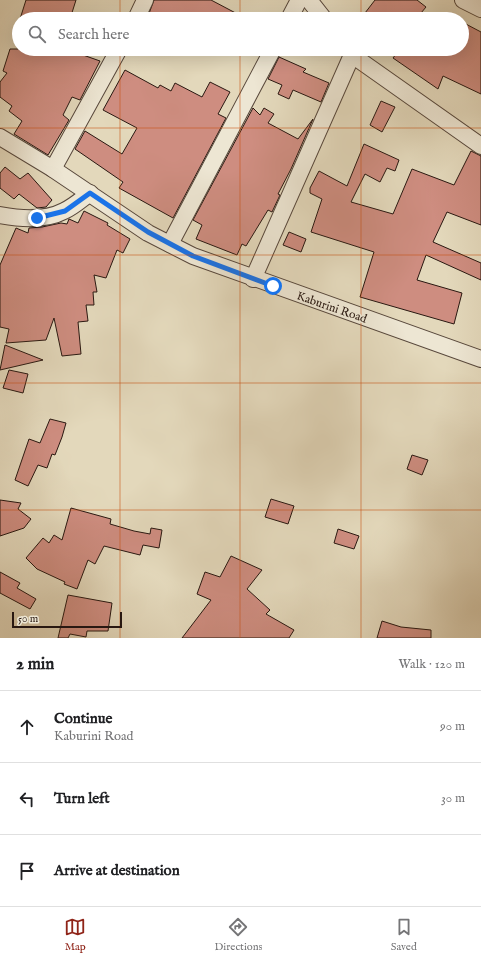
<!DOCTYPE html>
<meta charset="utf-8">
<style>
:root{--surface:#fff;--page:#f6f6f6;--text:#202124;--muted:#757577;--line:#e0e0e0;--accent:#8f2418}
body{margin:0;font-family:"IM FELL English",serif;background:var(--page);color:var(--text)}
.scale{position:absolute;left:12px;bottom:10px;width:110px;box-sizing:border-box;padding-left:4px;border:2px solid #291811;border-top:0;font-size:11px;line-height:14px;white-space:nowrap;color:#291811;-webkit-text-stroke:3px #ede6d3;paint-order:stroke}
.stop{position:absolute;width:12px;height:12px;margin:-9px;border:3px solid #1a73e8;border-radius:50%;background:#fff}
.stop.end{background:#1a73e8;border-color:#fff;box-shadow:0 1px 4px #0008}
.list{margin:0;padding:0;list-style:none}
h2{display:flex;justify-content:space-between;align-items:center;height:52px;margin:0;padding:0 16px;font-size:17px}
h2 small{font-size:13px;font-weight:400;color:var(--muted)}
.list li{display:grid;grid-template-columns:26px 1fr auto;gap:12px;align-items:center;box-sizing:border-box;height:72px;padding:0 16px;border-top:1px solid var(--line)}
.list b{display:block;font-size:15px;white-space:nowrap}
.list p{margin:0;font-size:13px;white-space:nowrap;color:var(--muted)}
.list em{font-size:13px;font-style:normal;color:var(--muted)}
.icon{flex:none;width:22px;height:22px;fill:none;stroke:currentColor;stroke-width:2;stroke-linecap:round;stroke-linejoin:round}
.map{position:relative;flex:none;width:481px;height:638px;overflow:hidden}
.search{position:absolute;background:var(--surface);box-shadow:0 4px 16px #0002;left:12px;right:12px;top:12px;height:44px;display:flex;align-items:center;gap:10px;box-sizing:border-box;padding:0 14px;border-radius:22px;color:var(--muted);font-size:15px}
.sheet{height:268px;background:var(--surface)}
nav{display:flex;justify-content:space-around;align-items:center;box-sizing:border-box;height:56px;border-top:1px solid var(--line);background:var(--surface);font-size:11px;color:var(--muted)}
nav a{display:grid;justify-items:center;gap:2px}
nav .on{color:var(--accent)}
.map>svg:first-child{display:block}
.building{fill:#ce8d80;stroke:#291811}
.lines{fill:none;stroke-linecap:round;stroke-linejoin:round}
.street-casing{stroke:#58483c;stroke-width:18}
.street{stroke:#ede6d3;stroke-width:16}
.route{stroke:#1a73e8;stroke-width:5}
.grid{fill:none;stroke:#cb4f0d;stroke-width:1;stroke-opacity:0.55}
.labels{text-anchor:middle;stroke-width:3;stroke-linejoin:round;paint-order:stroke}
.street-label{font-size:12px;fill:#291811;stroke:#ede6d3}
</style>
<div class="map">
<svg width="481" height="638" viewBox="0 0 481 638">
<rect width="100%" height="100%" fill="#e3d8bb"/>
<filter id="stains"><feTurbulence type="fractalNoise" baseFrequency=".005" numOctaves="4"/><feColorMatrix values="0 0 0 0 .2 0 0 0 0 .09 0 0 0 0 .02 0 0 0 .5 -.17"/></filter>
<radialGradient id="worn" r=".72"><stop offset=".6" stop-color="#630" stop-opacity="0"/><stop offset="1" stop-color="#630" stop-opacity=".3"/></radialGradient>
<g class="building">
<polygon points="26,0 76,0 70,19 20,19"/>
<polygon points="154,0 211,0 247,19 147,19"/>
<polygon points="375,0 417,0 426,7 416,19 373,19 365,13"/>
<polygon points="462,22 481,32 481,94 443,76 438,89 393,58 400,49 436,49 444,55 447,49 462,49"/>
<polygon points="10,49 85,49 83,55 100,61 80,100 72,97 63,115 69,120 48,155 14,134 22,121 9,111 12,106 0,97 0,82 7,73 3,71"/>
<polygon points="279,57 306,69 303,72 329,83 321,102 293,90 289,99 278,94 282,85 268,79"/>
<polygon points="125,70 158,88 160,85 171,91 175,83 202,97 210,82 230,92 218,114 226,118 173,218 119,188 123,182 75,149 85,131 122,154 137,128 103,110"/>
<polygon points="381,101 395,107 382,132 370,125"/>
<polygon points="253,108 260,115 264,108 274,114 268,123 298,139 313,119 291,169 278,194 280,195 272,212 268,210 246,246 242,244 237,255 196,239 202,225 193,220"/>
<polygon points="364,144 399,160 395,171 387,168 380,182 365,174 351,202 393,214 412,169 454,185 471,151 481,156 481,225 447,212 433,242 481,263 481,280 426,255 417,280 462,293 454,324 360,297 374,252 311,232 322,199 310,193 310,188 319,171 347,186"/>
<polygon points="5,167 20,179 28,173 52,200 46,207 37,208 19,194 14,199 0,188 0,173"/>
<polygon points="84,211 108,223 107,225 130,239 123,253 117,250 106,278 94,275 97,292 93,292 94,305 86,305 88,321 78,322 81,354 62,356 54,318 46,340 6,343 9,329 0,327 0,265 16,228 28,233 29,228 42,227 61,223 67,224 69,219 78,223"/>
<polygon points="289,232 306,239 301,252 283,245"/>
<polygon points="5,345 43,360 0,370"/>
<polygon points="9,370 28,374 23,393 3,388"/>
<polygon points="50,419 66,423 62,437 55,455 52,454 47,468 38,465 28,486 15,480 29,439 40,443"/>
<polygon points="412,455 428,460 422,475 407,469"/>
<polygon points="271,499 294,506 288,524 265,517"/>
<polygon points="0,500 21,503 18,509 31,519 24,528 0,536"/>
<polygon points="71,508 111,519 110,524 134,531 150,534 151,528 162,530 159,548 143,545 140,555 104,546 95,564 88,560 77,589 64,584 65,582 37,569 26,558 43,538 49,543 54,535 62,540"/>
<polygon points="338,529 359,536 354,549 334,543"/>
<polygon points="231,556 262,570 247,589 270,610 266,614 294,630 289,638 182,638 211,600 197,594 205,572 220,577"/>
<polygon points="0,572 20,583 17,588 36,599 30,609 0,593"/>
<polygon points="68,595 112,603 108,631 87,631 86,637 70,634 68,638 58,638"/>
<polygon points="382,621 401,627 431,630 431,638 377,638"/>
</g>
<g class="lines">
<g class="street-casing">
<g id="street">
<polyline points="309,0 324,19"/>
<polyline points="463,0 481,9"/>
<polyline points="136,19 145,0"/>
<polyline points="289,19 299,0"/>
<polyline points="348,49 352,55 481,146"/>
<polyline points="0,137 53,169 148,233 193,256 481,359"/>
<polyline points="53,169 119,49"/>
<path d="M0 215C21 219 45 221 64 211 73 207 82 199 90 193"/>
<polyline points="170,244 273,49"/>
<polyline points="253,279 352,55"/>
</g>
</g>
<use href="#street" class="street"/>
</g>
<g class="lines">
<polyline class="route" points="37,218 65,211 90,193 148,232 193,256 273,286"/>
</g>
<path class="grid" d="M120 0V19M240 0V19M361 0V19M120 49V638M240 49V638M361 49V638M0 128H481M0 255H481M0 383H481M0 510H481"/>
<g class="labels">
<g class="street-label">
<text transform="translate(332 307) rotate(19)" y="4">Kaburini Road</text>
</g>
</g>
<rect width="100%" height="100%" filter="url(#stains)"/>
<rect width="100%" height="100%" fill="url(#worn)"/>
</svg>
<div class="scale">50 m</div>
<div class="stop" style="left:273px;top:286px"></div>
<div class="stop end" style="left:37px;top:218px"></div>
<div class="search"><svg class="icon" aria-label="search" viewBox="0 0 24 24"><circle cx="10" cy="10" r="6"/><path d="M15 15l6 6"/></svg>Search here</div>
</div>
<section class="sheet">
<h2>2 min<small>Walk · 120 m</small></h2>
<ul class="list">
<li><svg class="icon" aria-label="ahead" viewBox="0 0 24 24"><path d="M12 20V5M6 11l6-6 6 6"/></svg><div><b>Continue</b><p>Kaburini Road</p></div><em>90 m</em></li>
<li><svg class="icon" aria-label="left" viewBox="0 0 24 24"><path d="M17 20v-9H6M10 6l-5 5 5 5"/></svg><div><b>Turn left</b></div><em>30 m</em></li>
<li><svg class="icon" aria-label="arrive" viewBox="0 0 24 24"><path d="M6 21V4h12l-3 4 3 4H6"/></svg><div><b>Arrive at destination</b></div></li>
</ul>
</section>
<nav>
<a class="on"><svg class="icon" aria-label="map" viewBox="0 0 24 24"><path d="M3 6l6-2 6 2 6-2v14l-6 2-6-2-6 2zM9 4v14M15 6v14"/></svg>Map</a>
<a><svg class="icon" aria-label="directions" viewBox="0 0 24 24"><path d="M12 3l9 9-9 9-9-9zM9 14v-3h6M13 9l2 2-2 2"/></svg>Directions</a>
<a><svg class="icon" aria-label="saved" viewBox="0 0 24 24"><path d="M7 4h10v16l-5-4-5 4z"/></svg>Saved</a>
</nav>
